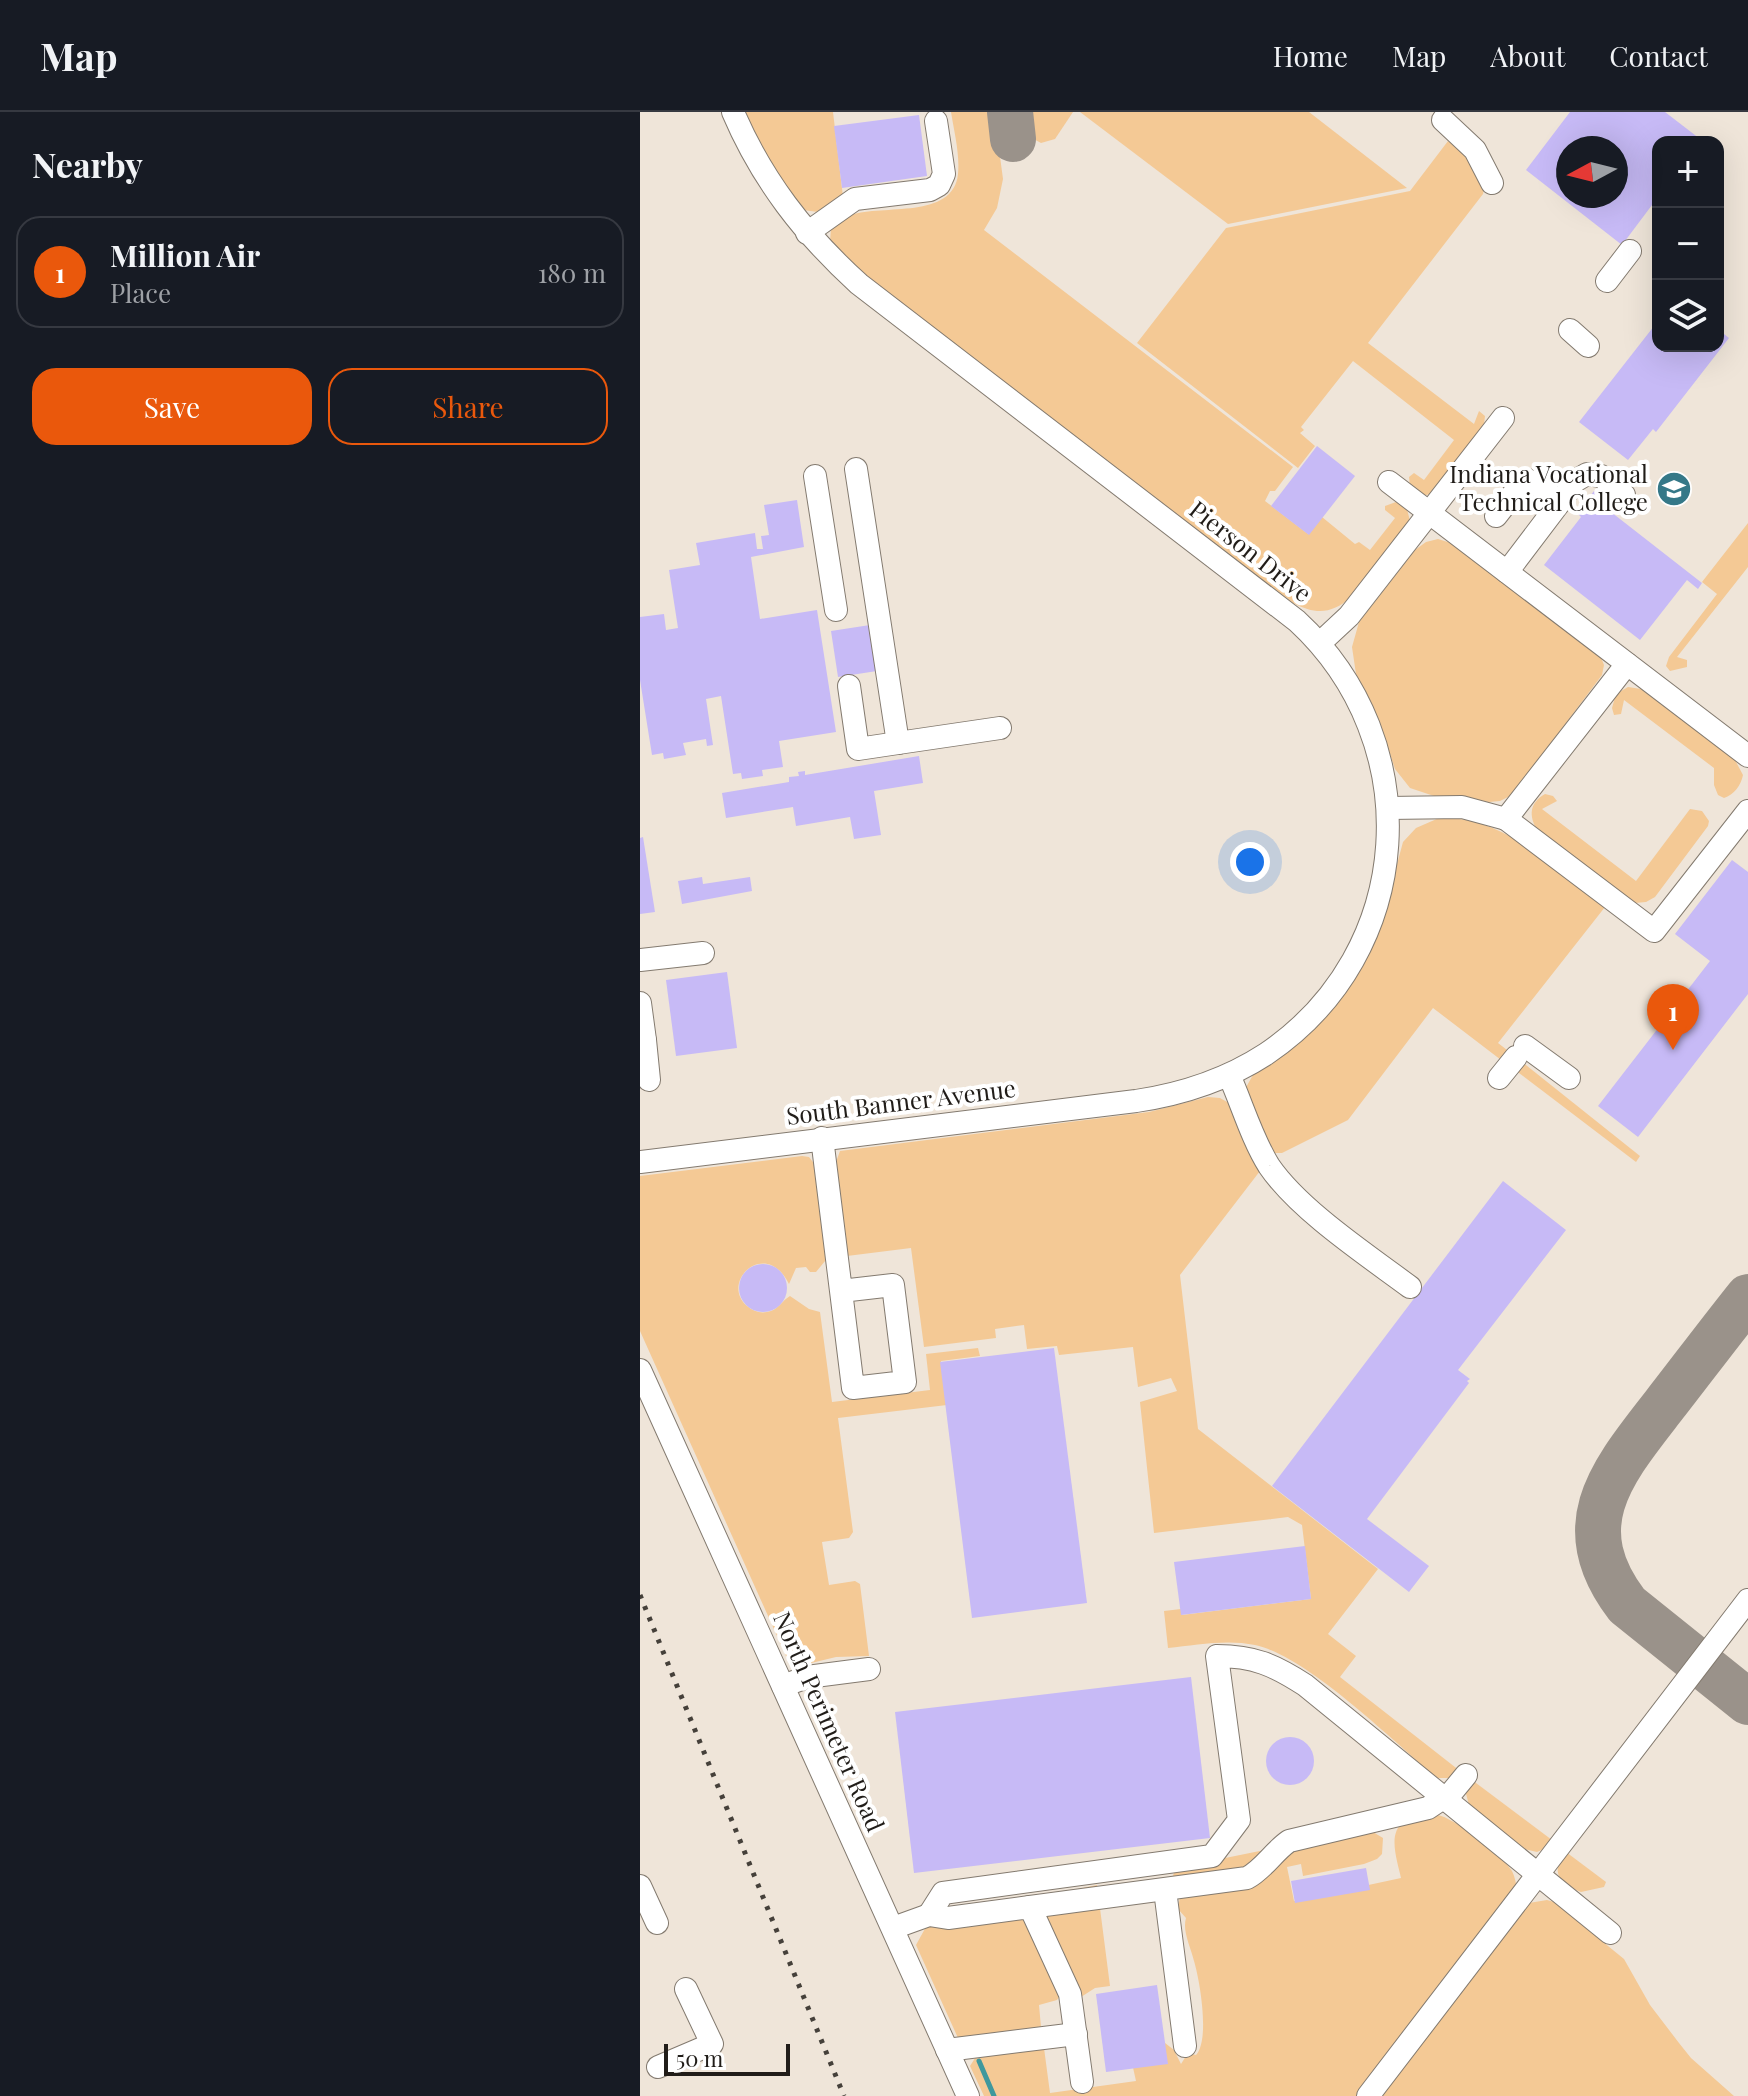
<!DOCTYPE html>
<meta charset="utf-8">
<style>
:root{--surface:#171b24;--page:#20242c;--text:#f1f3f6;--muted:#9ea1a6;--line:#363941;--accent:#ea580c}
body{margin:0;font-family:"Playfair Display",serif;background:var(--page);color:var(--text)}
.controls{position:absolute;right:24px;top:24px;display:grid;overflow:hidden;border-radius:16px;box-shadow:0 8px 32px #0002}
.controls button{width:72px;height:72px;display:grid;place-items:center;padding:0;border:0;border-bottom:2px solid var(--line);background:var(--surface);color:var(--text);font:40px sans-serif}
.compass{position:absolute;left:916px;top:24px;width:72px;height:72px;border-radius:50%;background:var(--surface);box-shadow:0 8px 32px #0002;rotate:263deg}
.scale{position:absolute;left:24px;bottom:20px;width:126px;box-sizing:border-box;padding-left:8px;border:4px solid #211d19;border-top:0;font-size:22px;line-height:28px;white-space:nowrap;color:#211d19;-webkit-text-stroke:6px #fff;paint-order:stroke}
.you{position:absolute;left:610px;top:750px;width:28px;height:28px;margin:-20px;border:6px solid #fff;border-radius:50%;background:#1a73e8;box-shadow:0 0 0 12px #1a73e833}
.badge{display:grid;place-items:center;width:52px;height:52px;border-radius:50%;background:var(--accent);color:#fff;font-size:26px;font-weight:700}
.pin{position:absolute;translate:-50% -66px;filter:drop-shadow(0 2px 4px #0008)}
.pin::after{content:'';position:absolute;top:42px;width:28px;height:24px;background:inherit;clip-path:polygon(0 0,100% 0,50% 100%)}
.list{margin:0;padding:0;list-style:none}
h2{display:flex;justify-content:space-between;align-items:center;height:104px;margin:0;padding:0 32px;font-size:34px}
h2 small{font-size:26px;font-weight:400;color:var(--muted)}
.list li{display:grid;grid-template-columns:52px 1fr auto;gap:24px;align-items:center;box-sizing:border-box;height:112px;margin:0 16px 16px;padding:0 16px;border:2px solid var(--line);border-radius:24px}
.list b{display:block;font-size:30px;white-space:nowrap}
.list p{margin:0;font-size:26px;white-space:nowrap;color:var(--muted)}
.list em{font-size:26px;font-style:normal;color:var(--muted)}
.actions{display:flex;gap:16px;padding:24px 32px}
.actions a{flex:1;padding:18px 0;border:2px solid var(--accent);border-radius:24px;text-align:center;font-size:28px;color:var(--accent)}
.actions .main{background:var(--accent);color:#fff}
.icon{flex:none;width:44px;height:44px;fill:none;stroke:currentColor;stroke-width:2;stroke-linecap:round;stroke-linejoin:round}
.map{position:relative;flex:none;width:1108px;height:1984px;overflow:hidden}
header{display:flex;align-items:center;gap:48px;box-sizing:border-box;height:112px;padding:0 40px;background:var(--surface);border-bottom:2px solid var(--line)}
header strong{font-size:38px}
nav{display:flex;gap:44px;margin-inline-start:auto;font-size:28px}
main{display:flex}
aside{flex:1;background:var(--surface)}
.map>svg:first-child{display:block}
.green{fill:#f4c995}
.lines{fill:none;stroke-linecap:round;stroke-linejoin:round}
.stream{stroke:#3f989d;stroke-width:5}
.taxiway{stroke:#9a928a;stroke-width:46}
.building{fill:#c7baf6;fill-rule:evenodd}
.minor-casing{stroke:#837a6f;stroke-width:24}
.minor{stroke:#fff;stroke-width:22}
.rail{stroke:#45403a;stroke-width:5;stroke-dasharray:4 8;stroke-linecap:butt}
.labels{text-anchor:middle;stroke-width:8;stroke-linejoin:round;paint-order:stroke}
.poi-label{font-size:24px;fill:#211d19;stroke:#fff;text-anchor:end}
.street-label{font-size:24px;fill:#211d19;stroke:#fff}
</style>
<header>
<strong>Map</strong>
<nav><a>Home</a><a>Map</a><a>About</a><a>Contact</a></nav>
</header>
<main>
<aside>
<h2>Nearby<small></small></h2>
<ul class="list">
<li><span class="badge">1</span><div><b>Million Air</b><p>Place</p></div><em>180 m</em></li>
</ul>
<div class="actions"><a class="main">Save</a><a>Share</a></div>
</aside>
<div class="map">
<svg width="1108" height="1984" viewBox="0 0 1108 1984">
<rect width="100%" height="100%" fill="#efe5d9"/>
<g class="green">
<polygon points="104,0 193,0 203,85 178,100 163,98 131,55"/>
<path d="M311 0H354L363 67 357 96 344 118 653 355 635 379H630L625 389 668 422 682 405 715 432 719 430 730 438 755 406 745 398V394L756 390 767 397 770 409 711 485C692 502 676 503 653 491L223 162 190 130 191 116C197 112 204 105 211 103 243 92 313 108 318 62 320 42 314 19 311 0Z"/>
<polygon points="385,0 433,0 415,27 401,31 390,25"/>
<polygon points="440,0 669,0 767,76 588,112"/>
<polygon points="808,29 827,43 844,77 843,82 728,231 834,312 839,299 845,304 844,313 793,381 783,384 770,375 769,365 774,361 784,368 814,328 713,249 661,315 664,318 660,321 675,334 658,356 497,231 586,116 770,79"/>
<polygon points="1108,411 1108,455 1037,545 1047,548 1047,555 1030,559 1026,554 1029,545 1077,482 1062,470"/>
<polygon points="798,427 814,432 960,543 964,553 962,563 872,683 860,689 849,690 797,685 770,676 755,657 738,606 716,562 712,535 719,510 775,438 786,430"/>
<path d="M988 575 1001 577 1095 648 1103 663C1101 673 1094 683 1084 686L1078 683 1074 673V656L984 588 981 602 974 603 972 596 976 582Z"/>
<path d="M905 682 913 684 917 689 902 697 996 769 1050 697 1062 699 1069 709 1068 714 1015 785 1006 790 995 791 897 718C889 704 889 691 905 682Z"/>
<path d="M799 706C865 703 915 757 965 795L858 931 871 941 865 951 793 896 708 1008 642 1041H633L605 977 613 963 641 945 675 916 710 874 740 815 763 730 776 716Z"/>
<polygon points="882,950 1000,1044 996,1050 875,958"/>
<path d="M568 985 580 986 589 991 620 1059 540 1163 558 1317 738 1457 688 1522 716 1544 700 1565 820 1659 810 1666H798L791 1661C749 1625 666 1544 615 1533 587 1527 556 1533 528 1536L524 1499 541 1497 542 1503 671 1487 662 1413 648 1405 514 1421 500 1290 537 1279 531 1266 498 1275 493 1235 419 1243 417 1234 387 1237 384 1213 355 1217 356 1226 284 1235 271 1136 207 1144 196 1050 200 1039 509 1000Z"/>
<path d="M162 1044 169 1045 176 1054 190 1143 176 1160H170L166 1155 156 1156 149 1172C126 1125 79 1170 107 1194 114 1200 122 1202 131 1199 139 1196 143 1188 150 1184L169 1197 180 1200 192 1290 290 1278 286 1242 338 1236 340 1244 301 1249 307 1293 198 1306 213 1420 209 1426 182 1430 189 1473 215 1469 220 1472 229 1544 196 1545 163 1553 146 1544 0 1219V1064Z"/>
<polygon points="832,1668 912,1728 906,1736 897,1740 884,1737 829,1693 825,1678"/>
<path d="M797 1703C814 1705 863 1744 872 1759 875 1765 876 1771 877 1778L719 1984H344L330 1954 337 1943 404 1936 410 1981 496 1969 492 1951 525 1931 534 1938 541 1952 548 1941 556 1943C570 1928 560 1869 554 1849 551 1836 542 1819 546 1806L538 1797 540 1784 532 1766 536 1756 728 1717 743 1726 742 1742 737 1747 724 1752 663 1764 661 1752 647 1755 654 1789 761 1766C758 1751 746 1719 765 1710 773 1706 788 1705 797 1703Z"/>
<path d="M926 1740 966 1770 964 1775 941 1780C920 1772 909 1760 926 1740Z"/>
<polygon points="457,1773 470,1874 455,1876 441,1885 399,1789 403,1784"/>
<polygon points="907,1788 914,1790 984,1847 1010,1893 1039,1931 1051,1946 1094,1984 741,1984 889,1791"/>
<polygon points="380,1797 423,1880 417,1888 399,1893 401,1915 399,1919 318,1926 276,1833 287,1813"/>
</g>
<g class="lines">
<polyline class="stream" points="339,1949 354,1984"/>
<g class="taxiway">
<polyline points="370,0 373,27"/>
<path d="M1108 1185C1080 1220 1053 1256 1025 1292 974 1358 925 1412 987 1493L1108 1590"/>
</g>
</g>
<g class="building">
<path d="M930 0H1025L1064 30H1018V85L982 133 886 58ZM928 36H976V84H928Z"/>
<polygon points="279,3 287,64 202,76 194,14"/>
<polygon points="1018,209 1018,234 1078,234 1078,223 1081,226 1084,222 1089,226 1016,320 1013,317 988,348 939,310"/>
<polygon points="677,334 715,364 669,423 631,394"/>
<polygon points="954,379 975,395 971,400 1062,471 1058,477 1047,468 1000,528 904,453 941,405 937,401"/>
<polygon points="157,388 164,435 111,445 120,507 177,498 196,620 139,629 143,655 122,658 123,664 102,667 101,661 93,662 81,584 66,587 73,633 67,634 66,627 43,631 46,643 24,647 23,641 12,643 0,568 0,505 24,502 26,518 38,516 29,458 60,453 56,431 115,421 117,437 123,437 121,424 129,423 124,393"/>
<polygon points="230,513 237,559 198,565 191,519"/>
<polygon points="279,644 283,671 234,679 241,723 214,727 210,705 156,714 153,695 86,706 82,681 149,670 149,665 159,664 158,660 165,659 165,663"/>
<polygon points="3,725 15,800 0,802 0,726"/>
<polygon points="1092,748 1108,760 1108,882 998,1025 958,994 1070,849 1035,822"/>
<polygon points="62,765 63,772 110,765 112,779 42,792 38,769"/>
<polygon points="87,860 97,936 36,944 26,868"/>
<polygon points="863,1069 926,1118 818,1258 830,1267 827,1269 829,1271 727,1407 789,1454 769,1480 632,1374"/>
<circle cx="123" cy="1176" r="24"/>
<polygon points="414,1236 447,1491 332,1506 300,1250"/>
<polygon points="665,1434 671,1487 541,1503 534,1450"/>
<polygon points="551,1565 570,1726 274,1761 255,1600"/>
<circle cx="650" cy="1649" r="24"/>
<polygon points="726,1756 730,1778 655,1791 651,1769"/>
<polygon points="517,1873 528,1952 466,1960 456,1882"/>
</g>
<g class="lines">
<g class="minor-casing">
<g id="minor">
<polyline points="803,8 835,38 852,71"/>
<polyline points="167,121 215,87 290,78 299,73 304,62 296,9"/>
<polyline points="967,169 990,139"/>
<polyline points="930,218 948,234"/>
<polyline points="216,357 258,631 360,616"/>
<polyline points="175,364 196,498"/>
<polyline points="749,370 1108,644"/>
<polyline points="920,390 935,369 947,362 961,364 984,383"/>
<polyline points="856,404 885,367 893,370 920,390 867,460"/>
<polyline points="680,531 709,504 863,306"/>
<polyline points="209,574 218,637 258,631"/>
<polyline points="748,696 822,695 866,707 987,552"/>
<polyline points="866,707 1014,819 1108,699"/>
<polyline points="0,848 63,841"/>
<polyline points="0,891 5,928"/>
<polyline points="0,928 5,928 9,968"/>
<polyline points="885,934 929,966"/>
<path d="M589 963C602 992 612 1027 629 1054 659 1098 727 1143 770 1175"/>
<polyline points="859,966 876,945"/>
<polyline points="182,1026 201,1179 253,1173 265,1270 213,1276 201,1179"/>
<path d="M0 1050 496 989C543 982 586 968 626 942 777 840 788 630 657 509L219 172C164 122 122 68 93 0"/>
<polyline points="0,1258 328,1984"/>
<polyline points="143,1574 167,1565 229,1557"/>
<polyline points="0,1774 17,1811"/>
<polyline points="525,1778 545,1934"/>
<path d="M390 1795 607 1766C624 1757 633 1740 649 1729L788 1696 812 1680 826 1663"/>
<path d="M289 1803 303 1781 572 1744 599 1708 577 1544C614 1544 634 1553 665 1573L970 1821"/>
<polyline points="253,1816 289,1803 308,1806 390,1795 430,1882 442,1970"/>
<polyline points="307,1938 436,1922"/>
<polyline points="18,1955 72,1932 46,1877"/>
<polyline points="728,1984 1108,1488"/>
</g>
</g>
<use href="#minor" class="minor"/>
<polyline class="rail" points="0,1483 204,1984"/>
</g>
<defs>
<g id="school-disc" transform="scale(1.8)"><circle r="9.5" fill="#357888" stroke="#fff"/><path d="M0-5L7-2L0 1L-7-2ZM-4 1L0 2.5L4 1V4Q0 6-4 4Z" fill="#fff"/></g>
</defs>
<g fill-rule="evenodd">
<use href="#school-disc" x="1034" y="377"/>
</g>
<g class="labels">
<g class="poi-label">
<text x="1008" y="371">Indiana Vocational<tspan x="1008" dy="28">Technical College</tspan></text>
</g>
<g class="street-label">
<text transform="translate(610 440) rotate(38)" y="8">Pierson Drive</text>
<text transform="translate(261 991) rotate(-7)" y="8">South Banner Avenue</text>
<text transform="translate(188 1610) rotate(66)" y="8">North Perimeter Road</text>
</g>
</g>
</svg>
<div class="controls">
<button>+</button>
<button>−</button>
<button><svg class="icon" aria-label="layers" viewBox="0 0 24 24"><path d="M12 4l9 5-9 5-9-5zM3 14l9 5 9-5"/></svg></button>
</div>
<svg class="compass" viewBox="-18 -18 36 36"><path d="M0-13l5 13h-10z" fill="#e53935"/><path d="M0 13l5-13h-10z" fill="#9ea1a6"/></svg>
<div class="scale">50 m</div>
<div class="you"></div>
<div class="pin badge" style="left:1033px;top:938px">1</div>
</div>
</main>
